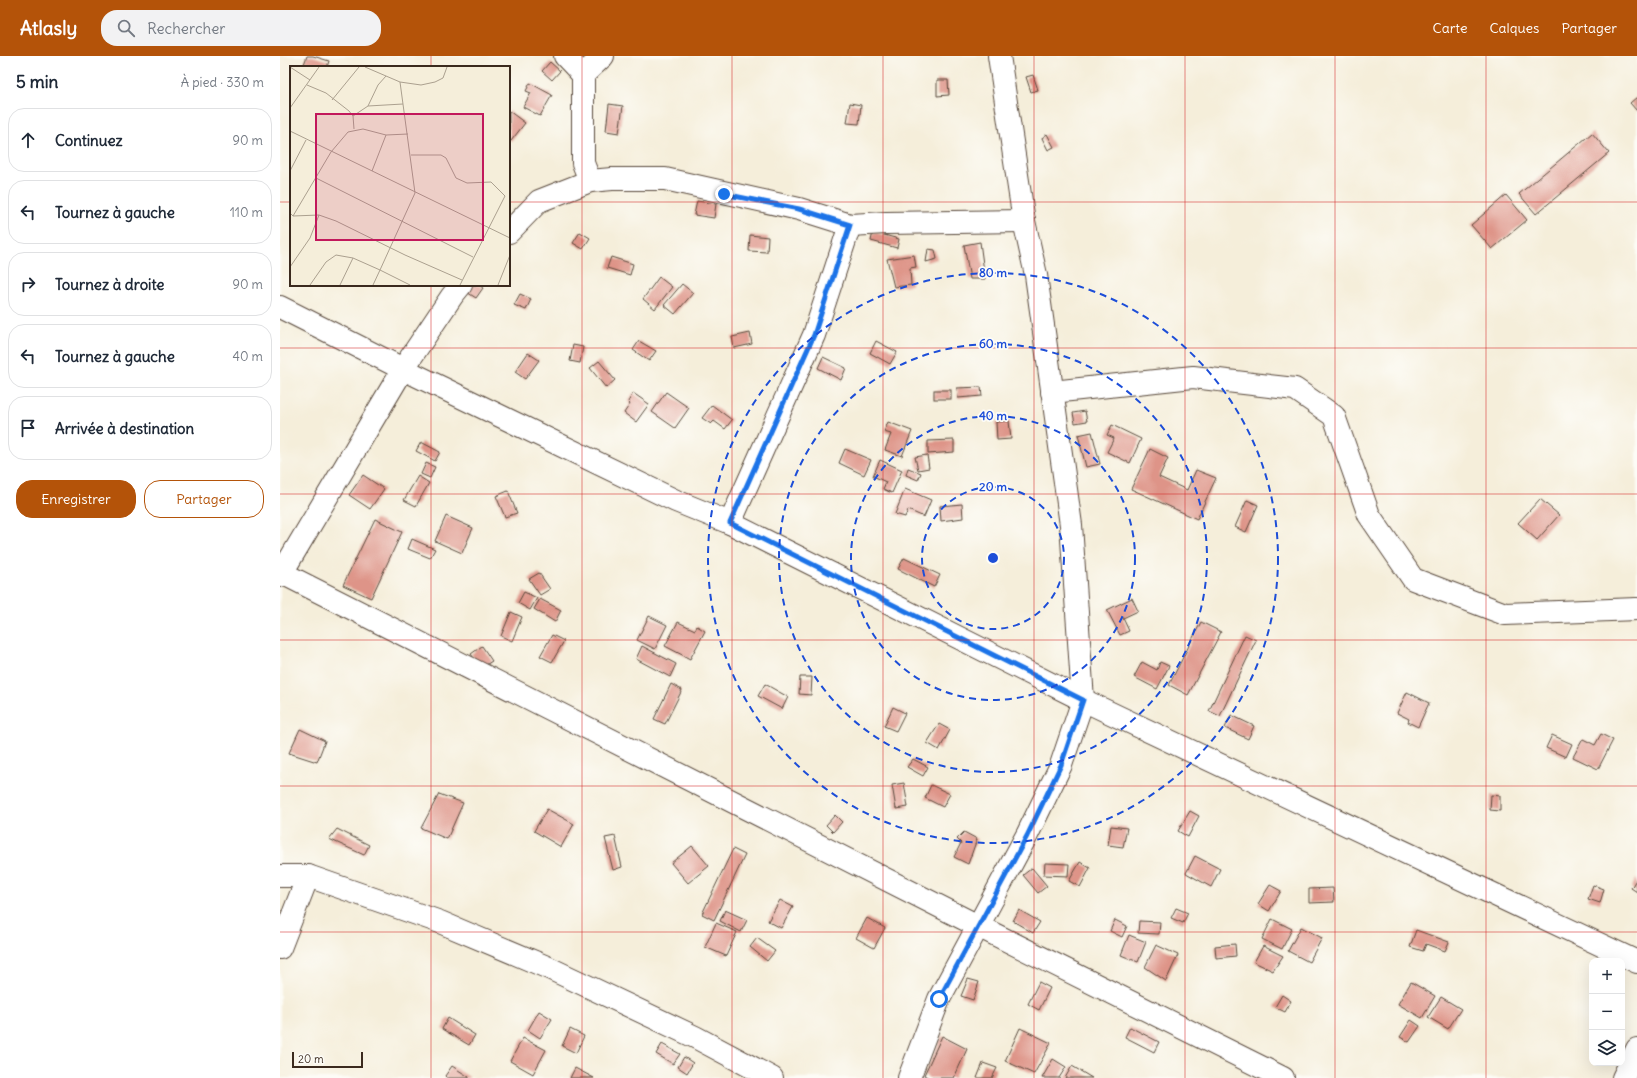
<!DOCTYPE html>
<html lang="fr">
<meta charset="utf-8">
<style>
:root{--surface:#fff;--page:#f2f2f3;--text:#1f2937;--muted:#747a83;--line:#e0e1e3;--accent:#b45309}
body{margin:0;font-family:Delius,sans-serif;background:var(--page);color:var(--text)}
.controls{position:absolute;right:12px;bottom:12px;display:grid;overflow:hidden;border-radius:8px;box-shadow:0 4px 16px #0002}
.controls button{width:36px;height:36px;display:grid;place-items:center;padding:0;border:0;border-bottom:1px solid var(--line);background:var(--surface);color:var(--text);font:20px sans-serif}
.scale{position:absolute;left:12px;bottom:10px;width:71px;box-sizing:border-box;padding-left:4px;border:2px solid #3b2a1e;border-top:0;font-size:11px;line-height:14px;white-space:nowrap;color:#3b2a1e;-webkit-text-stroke:3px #fdfcf7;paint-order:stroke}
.stop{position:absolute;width:12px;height:12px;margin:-9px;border:3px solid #1a73e8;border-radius:50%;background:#fff}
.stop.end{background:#1a73e8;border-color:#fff;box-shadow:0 1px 4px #0008}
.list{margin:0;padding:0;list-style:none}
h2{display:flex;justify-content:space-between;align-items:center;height:52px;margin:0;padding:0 16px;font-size:17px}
h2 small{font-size:13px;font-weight:400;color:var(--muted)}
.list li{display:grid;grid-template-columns:26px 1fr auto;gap:12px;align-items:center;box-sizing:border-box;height:64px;margin:0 8px 8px;padding:0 8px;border:1px solid var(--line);border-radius:16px}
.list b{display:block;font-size:15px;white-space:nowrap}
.list em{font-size:13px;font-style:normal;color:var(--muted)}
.actions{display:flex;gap:8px;padding:12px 16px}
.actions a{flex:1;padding:9px 0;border:1px solid var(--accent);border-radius:16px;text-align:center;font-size:14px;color:var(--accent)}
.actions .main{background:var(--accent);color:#fff}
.icon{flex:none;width:22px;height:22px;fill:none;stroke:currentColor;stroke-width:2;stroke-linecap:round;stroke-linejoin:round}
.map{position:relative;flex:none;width:1357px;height:1022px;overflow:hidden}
header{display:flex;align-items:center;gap:24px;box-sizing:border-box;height:56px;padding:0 20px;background:var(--accent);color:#fff}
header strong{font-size:19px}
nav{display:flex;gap:22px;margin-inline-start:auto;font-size:14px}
.search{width:280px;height:36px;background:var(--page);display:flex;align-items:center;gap:10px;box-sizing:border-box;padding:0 14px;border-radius:16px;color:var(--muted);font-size:15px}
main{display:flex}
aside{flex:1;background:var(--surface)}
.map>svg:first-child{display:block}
.building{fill:#de9488}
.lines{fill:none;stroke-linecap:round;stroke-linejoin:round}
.minor-casing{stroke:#57473a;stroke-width:24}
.minor{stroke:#fff;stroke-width:22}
.route{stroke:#1a73e8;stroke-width:5}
.grid{fill:none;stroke:#d62828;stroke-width:1;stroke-opacity:0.55}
.ring{fill:none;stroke:#1d4ed8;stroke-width:2;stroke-dasharray:7 5}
.inset-road{fill:none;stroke:#aba08f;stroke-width:1}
.view{fill:#c2185b;fill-opacity:0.15;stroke:#c2185b;stroke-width:2}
.inset-edge{fill:none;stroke:#3b2a1e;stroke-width:2}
.centre{fill:#1d4ed8;stroke:#fdfcf7;stroke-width:2}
.ring-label{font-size:12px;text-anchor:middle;font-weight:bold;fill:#1d4ed8;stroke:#fdfcf7;stroke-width:3.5;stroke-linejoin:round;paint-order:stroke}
</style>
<header>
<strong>Atlasly</strong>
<div class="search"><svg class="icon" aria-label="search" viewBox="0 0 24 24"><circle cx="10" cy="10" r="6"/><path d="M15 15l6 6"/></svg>Rechercher</div>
<nav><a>Carte</a><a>Calques</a><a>Partager</a></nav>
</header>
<main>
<aside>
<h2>5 min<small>À pied · 330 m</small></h2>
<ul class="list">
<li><svg class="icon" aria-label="ahead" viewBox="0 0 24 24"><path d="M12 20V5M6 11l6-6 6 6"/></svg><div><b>Continuez</b></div><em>90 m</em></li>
<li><svg class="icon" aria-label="left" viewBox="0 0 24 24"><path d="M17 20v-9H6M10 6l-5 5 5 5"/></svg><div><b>Tournez à gauche</b></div><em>110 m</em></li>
<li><svg class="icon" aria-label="right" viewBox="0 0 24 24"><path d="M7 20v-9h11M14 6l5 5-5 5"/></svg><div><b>Tournez à droite</b></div><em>90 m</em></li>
<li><svg class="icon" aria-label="left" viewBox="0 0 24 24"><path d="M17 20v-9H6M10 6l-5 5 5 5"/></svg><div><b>Tournez à gauche</b></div><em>40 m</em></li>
<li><svg class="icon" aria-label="arrive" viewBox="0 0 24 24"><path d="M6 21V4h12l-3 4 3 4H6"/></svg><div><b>Arrivée à destination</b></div></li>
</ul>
<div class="actions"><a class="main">Enregistrer</a><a>Partager</a></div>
</aside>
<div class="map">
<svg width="1357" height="1022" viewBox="0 0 1357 1022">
<rect width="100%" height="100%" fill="#fdfcf7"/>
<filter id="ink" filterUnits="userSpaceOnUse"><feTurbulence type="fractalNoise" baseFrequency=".025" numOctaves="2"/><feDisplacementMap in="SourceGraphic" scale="8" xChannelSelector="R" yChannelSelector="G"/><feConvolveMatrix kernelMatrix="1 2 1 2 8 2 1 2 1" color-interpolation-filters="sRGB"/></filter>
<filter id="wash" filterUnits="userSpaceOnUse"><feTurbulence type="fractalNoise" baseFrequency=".012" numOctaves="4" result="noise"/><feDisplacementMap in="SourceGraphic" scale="16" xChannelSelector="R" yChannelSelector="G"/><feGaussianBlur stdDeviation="0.9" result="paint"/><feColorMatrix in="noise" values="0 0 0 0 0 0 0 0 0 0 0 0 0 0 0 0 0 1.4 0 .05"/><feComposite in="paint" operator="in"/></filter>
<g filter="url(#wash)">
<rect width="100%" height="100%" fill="#f5eeda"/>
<g id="blocks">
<g class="building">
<polygon points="27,0 33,0 49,5 47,11 23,11"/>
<polygon points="270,6 280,15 272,24 262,15"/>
<polygon points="753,19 758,34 751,36 746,21"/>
<polygon points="657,24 668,24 669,39 657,40"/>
<polygon points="250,27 272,39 260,60 243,51 251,37 246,35"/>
<polygon points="1357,41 1357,55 1350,47"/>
<polygon points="570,47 581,49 579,68 567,67"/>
<polygon points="329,48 343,50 339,77 326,75"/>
<polygon points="229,55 245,67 231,85 229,84"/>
<polygon points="1312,77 1329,97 1256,158 1239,138"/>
<polygon points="767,78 774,91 768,94 762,82"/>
<polygon points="1226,139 1247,164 1212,193 1191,169"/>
<polygon points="417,145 436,148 434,162 414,159"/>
<polygon points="300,176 310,182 303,193 293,187"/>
<polygon points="593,176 619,183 617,192 591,185"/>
<polygon points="470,179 488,181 487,196 469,195"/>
<polygon points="700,186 705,223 690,223 684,189"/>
<polygon points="648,193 655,194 657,203 646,206"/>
<polygon points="634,199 636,211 630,212 631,229 614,231 607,203"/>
<polygon points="331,201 353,208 350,219 327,212"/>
<polygon points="379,221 392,231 375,253 363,243"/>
<polygon points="402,228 413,237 395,258 384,249"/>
<polygon points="181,229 199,229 203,232 196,242 179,231"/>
<polygon points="240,238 251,243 246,254 234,249"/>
<polygon points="470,277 472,288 454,292 452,281"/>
<polygon points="359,285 376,295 369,305 353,294"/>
<polygon points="596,285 617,296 610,308 590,297"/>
<polygon points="293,289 303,291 300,307 290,305"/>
<polygon points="248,297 259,304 245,323 235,316"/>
<polygon points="543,301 566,312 561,324 538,312"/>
<polygon points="319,305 335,324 326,332 310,312"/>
<polygon points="701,331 702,340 678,342 677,332"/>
<rect x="654" y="334" width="17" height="9"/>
<polygon points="386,336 409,352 395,372 372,356"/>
<polygon points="353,337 369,348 356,366 344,357 350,348 348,346"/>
<polygon points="432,349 452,364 445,373 434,365 431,368 422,362"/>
<polygon points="805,355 807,365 795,367 793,357"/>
<polygon points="729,365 731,383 717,384 716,366"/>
<polygon points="608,366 632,375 622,400 605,394 611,378 604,376"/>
<polygon points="832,369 861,383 850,407 827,396 834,382 827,379"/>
<polygon points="812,376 820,408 806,411 798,379"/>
<polygon points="674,384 674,396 648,398 648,385"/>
<polygon points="141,386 160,396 155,405 136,395"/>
<polygon points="565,393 591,404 584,419 559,407"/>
<polygon points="870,393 888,402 879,421 907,434 916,414 936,422 917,463 851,433"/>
<polygon points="647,399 649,412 638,414 635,401"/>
<polygon points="600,404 622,414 612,437 603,433 606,426 593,420"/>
<polygon points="146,407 155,411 150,422 141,418"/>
<polygon points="628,412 641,417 638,424 626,419"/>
<polygon points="83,419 104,433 90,453 69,439"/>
<polygon points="138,420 149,427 136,450 124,444"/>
<polygon points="625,433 651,444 644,461 628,454 625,461 615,458"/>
<polygon points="228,435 237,457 225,461 216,440"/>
<polygon points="1260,443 1279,459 1257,484 1238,467"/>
<polygon points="967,444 978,449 966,476 955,471"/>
<polygon points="682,448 683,462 661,465 660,450"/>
<polygon points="166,460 193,472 182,497 155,485"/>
<polygon points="95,463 122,476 91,542 63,529"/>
<polygon points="132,483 155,493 150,502 128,493"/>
<polygon points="624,502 660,519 654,531 618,513"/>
<polygon points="259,517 270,533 260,539 249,523"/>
<polygon points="244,536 257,542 250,554 238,547"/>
<polygon points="852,542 858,555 843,562 849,575 840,579 827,554"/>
<polygon points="260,543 281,554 275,566 254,553"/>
<polygon points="231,556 242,561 232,585 221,580"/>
<polygon points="369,560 387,569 375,593 357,584"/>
<polygon points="398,566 415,574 417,570 425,575 410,603 385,590"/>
<polygon points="921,566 941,576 908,639 889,629"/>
<polygon points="272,579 284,585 272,606 260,600"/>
<polygon points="965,579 976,584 940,660 929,655"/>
<polygon points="202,590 212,605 201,612 191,598"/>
<polygon points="362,590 396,608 390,621 356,603"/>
<polygon points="862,606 877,614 880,606 889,610 877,633 854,621"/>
<polygon points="520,621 532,621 531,639 519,638"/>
<polygon points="391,628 402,634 385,668 374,663"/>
<polygon points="485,628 508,641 502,653 478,640"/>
<polygon points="1127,636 1149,647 1138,671 1128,666 1129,663 1117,657"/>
<polygon points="613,651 625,657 616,675 604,670"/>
<polygon points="951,659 974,670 968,683 945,672"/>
<polygon points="659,668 670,674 659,694 647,687"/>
<polygon points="20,673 45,685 37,706 9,697"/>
<polygon points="1321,678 1333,684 1318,713 1293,701 1303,683 1315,689"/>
<polygon points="1272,679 1292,688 1286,701 1266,692"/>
<polygon points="633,703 648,711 643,720 627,711"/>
<polygon points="624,727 628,751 616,753 612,729"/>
<polygon points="651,729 670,738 663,751 645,742"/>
<polygon points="159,738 183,747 167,783 141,772"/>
<polygon points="1211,739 1220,740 1220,755 1210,754"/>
<polygon points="267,753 294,768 281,791 254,775"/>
<polygon points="910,755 919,760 908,781 898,775"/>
<polygon points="555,759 562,766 553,776 546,769"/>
<polygon points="831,770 847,772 843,791 828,789"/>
<polygon points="57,773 89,789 84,799 49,783"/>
<polygon points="684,776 697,783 688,808 674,801 681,787 677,783"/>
<polygon points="335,780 342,811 333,814 325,782"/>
<polygon points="412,790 429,810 408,827 391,807"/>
<polygon points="453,793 465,799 434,864 422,858"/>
<polygon points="915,800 940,813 931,831 906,817"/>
<polygon points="800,806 810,812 800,831 789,825"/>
<polygon points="765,807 789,808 788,820 764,819"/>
<polygon points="752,812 767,830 758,837 743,819"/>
<polygon points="1357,822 1357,836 1351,832"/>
<polygon points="990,829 1001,835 989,855 978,848"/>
<polygon points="1313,829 1324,833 1320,847 1308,843"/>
<polygon points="1053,832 1054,846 1029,847 1029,833"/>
<polygon points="500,844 513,851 501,872 488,865"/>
<polygon points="896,852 908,857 903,867 891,862"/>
<polygon points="445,854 467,864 461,876 440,865"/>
<polygon points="739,854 760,866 753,877 733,865"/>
<polygon points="587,862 605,872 594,892 576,882"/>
<polygon points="992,863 1012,873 1002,893 982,883"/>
<polygon points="835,864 847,870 842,881 830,875"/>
<polygon points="859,865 880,866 879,878 858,877"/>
<polygon points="436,867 457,876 446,900 425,891"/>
<polygon points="1021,871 1042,882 1029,906 1008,895"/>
<polygon points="1136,874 1169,886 1165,895 1146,888 1143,895 1130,891"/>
<polygon points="849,879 866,886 858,906 841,899"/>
<polygon points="477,882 495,895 487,905 470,891"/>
<polygon points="955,888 956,900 936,902 935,890"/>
<polygon points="876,889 898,899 886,925 865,911"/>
<polygon points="983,890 1003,900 993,915 974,906"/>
<polygon points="688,923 699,926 693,944 681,940"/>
<polygon points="759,926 770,932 759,954 748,948"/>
<polygon points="1131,926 1155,940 1142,962 1118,948"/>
<polygon points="1002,939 1011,945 1005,956 995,951"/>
<polygon points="1161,941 1181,953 1168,973 1148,961"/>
<polygon points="259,955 272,963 260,982 248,974"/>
<polygon points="168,962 195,979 189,989 162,973"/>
<polygon points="1131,964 1140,970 1129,986 1120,981"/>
<polygon points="850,971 879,986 874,996 845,981"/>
<polygon points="740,972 771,987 754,1018 725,1005"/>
<polygon points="290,973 304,980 296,997 282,990"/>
<polygon points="662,980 687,993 674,1022 649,1022 644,1019"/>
<polygon points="243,982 266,994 253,1018 230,1005"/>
<polygon points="382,988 400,998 393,1008 376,998"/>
<polygon points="404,1001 413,1007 407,1017 398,1011"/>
<polygon points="773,1003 786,1011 779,1022 762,1022"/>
<polygon points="703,1007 717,1012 712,1022 697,1022"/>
<polygon points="172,1010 189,1021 189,1022 167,1022 165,1020"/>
<polygon points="792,1010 812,1022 785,1022"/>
<polygon points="295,1012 314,1022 290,1022"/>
</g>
</g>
</g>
<g filter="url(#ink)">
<use href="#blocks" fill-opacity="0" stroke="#57473a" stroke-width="1"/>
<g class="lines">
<g class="minor-casing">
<g id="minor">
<polyline points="285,0 303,19 303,107 310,125"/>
<polyline points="303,19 323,0"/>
<polyline points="229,176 259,145 310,125 332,123 385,123 519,153 570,169 606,167 744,165"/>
<polyline points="0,251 123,313 396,445 450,467 803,644 1357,906"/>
<polyline points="772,336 913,321 1015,333 1054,360 1089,459 1133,523 1225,558 1357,553"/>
<polyline points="450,467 534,279 570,169"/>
<polyline points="2,517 698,870 1003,1022"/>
<polyline points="0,520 123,313 172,240 181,229"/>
<polyline points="0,820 28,820 160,866 269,912 415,981 492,1022"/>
<polyline points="0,892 28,820"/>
<polyline points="629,1022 659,943 747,779 781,709 803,644 791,469 756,219 744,165 719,0"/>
<polyline points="1343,1022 1357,993"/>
</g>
</g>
<use href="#minor" class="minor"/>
</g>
</g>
<g class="lines" filter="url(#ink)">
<polyline class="route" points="444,138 519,153 570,169 534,279 450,467 803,644 781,709 747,780 659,943"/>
</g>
<path class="grid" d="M151 0V11M302 0V1022M452 0V1022M603 0V1022M754 0V1022M905 0V1022M1055 0V1022M1206 0V1022M0 146H11M229 146H1357M151 229V1022M0 292H1357M0 438H1357M0 584H1357M0 730H1357M0 876H1357"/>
<g class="ring">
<circle cx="713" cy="502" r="71"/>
<circle cx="713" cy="502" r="142"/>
<circle cx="713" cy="502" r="214"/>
<circle cx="713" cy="502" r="285"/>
</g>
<g transform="translate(10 10)">
<rect width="220" height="220" fill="#f5eeda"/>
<path class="inset-road" d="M0 1 20 14M110 16 131 19 145 16 153 12 157 1M17 19 36 27 59 45 63 50 64 63M42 34 69 1M78 40 113 38M0 42 29 1M63 50 78 40 88 19 96 10M0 65 220 172M121 89H151L156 92 166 112 177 117 201 116 215 130 170 219M0 105 16 74M82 105 96 69M26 112 183 191M0 147 3 150 29 149 46 155 115 189 172 214M3 150 41 86 58 66 73 63 96 69 118 68M0 201 20 172 29 149M20 219 36 196 46 189 63 192M50 219 63 192 90 204 125 127 110 16 75 1M83 219 90 204 120 219M208 219 220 189"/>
<path class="view" d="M26 48H193V174H26Z"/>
<rect width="220" height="220" class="inset-edge"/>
</g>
<circle cx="713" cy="502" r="6" class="centre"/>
<g class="ring-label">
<text x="713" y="221">80 m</text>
<text x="713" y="292">60 m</text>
<text x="713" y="364">40 m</text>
<text x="713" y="435">20 m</text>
</g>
</svg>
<div class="controls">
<button>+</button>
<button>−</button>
<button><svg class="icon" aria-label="layers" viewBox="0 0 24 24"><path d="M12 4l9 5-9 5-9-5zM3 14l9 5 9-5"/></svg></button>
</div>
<div class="scale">20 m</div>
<div class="stop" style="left:659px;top:943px"></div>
<div class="stop end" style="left:444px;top:138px"></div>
</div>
</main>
